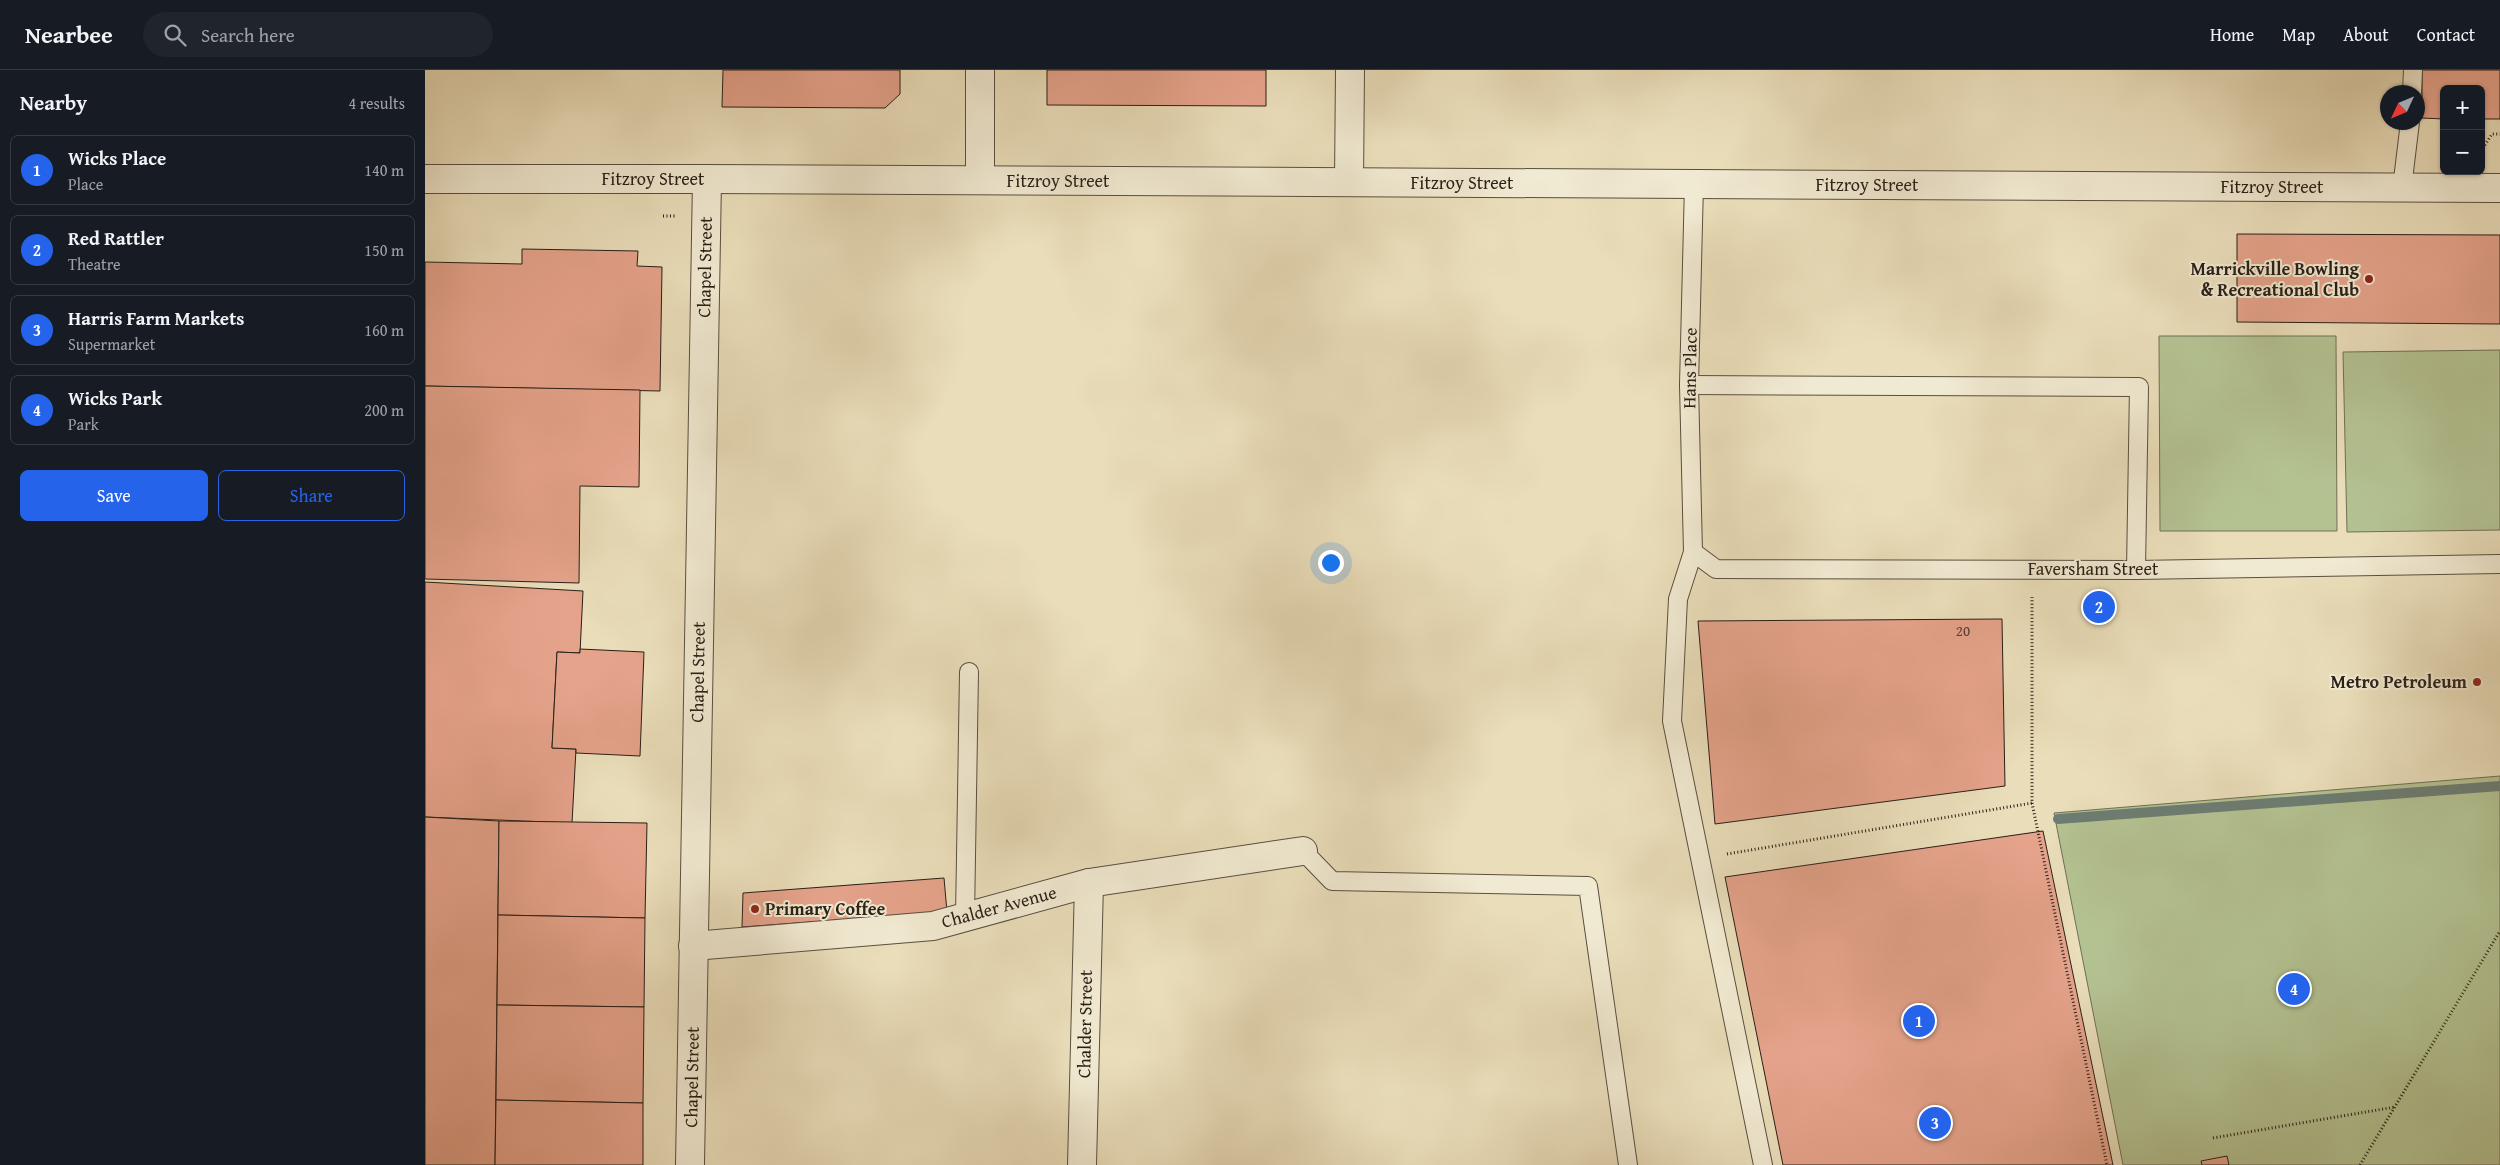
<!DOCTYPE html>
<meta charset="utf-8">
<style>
:root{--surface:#171b24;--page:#20242c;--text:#f1f3f6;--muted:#9ea1a6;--line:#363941;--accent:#2563eb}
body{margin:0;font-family:"Gentium Book Plus",serif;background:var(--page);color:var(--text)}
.controls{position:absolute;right:15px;top:15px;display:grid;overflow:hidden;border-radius:8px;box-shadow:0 1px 4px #0004}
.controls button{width:45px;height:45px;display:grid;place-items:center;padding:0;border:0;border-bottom:1px solid var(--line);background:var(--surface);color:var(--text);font:25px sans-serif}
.compass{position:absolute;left:1955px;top:15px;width:45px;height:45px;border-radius:50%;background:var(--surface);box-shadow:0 1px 4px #0004;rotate:226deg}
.you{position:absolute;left:905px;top:492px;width:18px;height:18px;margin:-12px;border:4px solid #fff;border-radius:50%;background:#1a73e8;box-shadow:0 0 0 8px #1a73e833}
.badge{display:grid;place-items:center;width:32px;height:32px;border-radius:50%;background:var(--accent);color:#fff;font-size:16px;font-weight:700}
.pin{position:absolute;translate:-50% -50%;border:2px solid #fff;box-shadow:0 1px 5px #0006}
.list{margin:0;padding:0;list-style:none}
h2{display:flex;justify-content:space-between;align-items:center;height:65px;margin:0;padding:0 20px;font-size:21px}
h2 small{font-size:16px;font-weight:400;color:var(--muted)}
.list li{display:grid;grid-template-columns:32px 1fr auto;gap:15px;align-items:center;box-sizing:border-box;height:70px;margin:0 10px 10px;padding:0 10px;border:1px solid var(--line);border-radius:8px}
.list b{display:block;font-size:19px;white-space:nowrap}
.list p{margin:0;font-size:16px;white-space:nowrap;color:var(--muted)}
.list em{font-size:16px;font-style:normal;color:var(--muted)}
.actions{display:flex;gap:10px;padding:15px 20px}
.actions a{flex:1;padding:11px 0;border:1px solid var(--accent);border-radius:8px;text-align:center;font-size:18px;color:var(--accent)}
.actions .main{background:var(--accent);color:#fff}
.icon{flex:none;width:28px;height:28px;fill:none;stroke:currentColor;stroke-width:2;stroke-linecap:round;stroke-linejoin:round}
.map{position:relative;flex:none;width:2075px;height:1095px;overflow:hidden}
header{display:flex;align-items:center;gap:30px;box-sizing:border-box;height:70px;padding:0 25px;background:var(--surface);border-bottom:1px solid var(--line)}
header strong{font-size:24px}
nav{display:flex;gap:28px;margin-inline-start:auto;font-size:18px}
.search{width:350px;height:45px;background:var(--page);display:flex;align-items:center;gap:12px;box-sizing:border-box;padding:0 18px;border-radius:28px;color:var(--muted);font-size:19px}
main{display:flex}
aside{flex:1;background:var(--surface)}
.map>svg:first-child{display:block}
.green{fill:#b4c292;stroke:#6e7054}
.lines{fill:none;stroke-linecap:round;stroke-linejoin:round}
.stream{stroke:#6c7d73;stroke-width:10}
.building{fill:#e5a38b;stroke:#291f17}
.service-casing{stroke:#594f40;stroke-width:20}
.minor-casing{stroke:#594f40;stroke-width:30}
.path{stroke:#291f17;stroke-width:3;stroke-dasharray:1 2.5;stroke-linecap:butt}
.service{stroke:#f1ead2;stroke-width:18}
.minor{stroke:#f1ead2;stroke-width:28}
.poi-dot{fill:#8f2418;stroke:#f1ead2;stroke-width:2}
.labels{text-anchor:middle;stroke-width:4;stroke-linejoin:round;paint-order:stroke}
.number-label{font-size:15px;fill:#584034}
.street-label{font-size:18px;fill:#291f17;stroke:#f1ead2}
.poi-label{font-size:18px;font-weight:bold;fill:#291f17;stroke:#f1ead2;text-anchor:end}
</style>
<header>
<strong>Nearbee</strong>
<div class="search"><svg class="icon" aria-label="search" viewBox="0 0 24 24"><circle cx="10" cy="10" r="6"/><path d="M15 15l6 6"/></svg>Search here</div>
<nav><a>Home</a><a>Map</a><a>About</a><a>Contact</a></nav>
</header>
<main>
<aside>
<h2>Nearby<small>4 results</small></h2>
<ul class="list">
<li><span class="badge">1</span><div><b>Wicks Place</b><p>Place</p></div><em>140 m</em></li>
<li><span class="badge">2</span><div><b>Red Rattler</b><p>Theatre</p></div><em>150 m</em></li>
<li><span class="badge">3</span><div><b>Harris Farm Markets</b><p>Supermarket</p></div><em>160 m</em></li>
<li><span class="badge">4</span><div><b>Wicks Park</b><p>Park</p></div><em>200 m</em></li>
</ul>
<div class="actions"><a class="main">Save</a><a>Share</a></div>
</aside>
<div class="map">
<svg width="2075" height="1095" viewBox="0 0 2075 1095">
<rect width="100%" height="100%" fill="#eadeba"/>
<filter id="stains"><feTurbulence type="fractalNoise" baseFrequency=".004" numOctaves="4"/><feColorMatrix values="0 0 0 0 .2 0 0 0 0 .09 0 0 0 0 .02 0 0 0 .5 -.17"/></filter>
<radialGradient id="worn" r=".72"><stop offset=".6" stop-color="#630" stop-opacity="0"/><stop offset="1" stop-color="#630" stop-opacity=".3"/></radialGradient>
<g class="green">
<polygon points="1734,266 1911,266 1912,461 1735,461"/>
<polygon points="2075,280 2075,460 1922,462 1918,282"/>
<polygon points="2075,706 2075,1095 1698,1095 1629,743"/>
</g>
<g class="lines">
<polyline class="stream" points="1633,749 2075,716"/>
</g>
<g class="building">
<polygon points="298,0 475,0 475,24 460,38 297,37"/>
<polygon points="622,0 841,0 841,36 622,35"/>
<polygon points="1997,0 2075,0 2075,49 2056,49 2056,19 2019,19 2019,49 1997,48"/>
<polygon points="1812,164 2075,165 2075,254 1812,252"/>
<polygon points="97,179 213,181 212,196 237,197 235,321 0,316 0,192 97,194"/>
<polygon points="0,316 215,320 214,417 155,416 154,513 0,509"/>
<polygon points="0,512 158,521 155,583 132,582 127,678 151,679 147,753 0,747"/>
<polygon points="1577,549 1580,716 1290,754 1273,551"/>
<polygon points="155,579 219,582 215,686 151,683 151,679 127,678 132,582 155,583"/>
<polygon points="0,747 74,751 70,1095 0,1095"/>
<polygon points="74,751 222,753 220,848 73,845"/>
<polygon points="1618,761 1688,1095 1358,1095 1300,807"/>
<polygon points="519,808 522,842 317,857 318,823"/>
<polygon points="73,845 220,848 219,937 72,935"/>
<polygon points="72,935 219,937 218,1033 71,1030"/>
<polygon points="71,1030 218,1033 218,1095 70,1095"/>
<polygon points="1802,1086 1804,1095 1777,1095 1776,1091"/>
</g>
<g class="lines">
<g class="service-casing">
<g id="service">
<polyline points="1987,22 1988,0"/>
<polyline points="1269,114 1264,315 1268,482 1253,529 1247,651 1338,1095"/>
<polyline points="1977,118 1985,52"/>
<polyline points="1264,315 1714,317 1711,500"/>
<polyline points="1268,482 1291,499 1711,500 2075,494"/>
<polyline points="878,781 907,811 1163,816 1203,1095"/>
<polyline points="540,848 544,602"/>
</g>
</g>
<g class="minor-casing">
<g id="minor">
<polyline points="555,0 555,110"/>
<polyline points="0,109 275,109 2075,118"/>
<polyline points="924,112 925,0"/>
<polyline points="268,876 508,856 664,813 878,781"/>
<polyline points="265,1095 282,109"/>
<polyline points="657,1095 664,813"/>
</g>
</g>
<g class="path">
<polyline points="2056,81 2067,64 2075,64"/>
<polyline points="238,146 250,146"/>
<polyline points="1607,733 1682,1095"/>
<polyline points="1302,784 1607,733 1607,527"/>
<polyline points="1788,1068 1970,1037"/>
<polyline points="1935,1095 2075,861"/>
</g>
<use href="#service" class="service"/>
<use href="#minor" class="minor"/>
</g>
<g class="poi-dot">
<circle cx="1944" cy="209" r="5"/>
<circle cx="2052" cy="612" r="5"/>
<circle cx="330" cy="839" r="5"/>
</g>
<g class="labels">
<g class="number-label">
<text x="1538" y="566">20</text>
</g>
<g class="street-label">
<text x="228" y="115">Fitzroy Street</text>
<text x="633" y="117">Fitzroy Street</text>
<text x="1037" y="119">Fitzroy Street</text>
<text x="1442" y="121">Fitzroy Street</text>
<text x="1847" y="123">Fitzroy Street</text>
<text transform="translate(280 197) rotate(-89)" y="6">Chapel Street</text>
<text transform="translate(1265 298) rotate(-89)" y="6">Hans Place</text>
<text x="1668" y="505">Faversham Street</text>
<text transform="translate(273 602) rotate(-89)" y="6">Chapel Street</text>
<text transform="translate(574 837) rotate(-15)" y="6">Chalder Avenue</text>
<text transform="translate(660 954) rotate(-89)" y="6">Chalder Street</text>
<text transform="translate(267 1007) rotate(-89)" y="6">Chapel Street</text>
</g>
<g class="poi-label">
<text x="1934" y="205">Marrickville Bowling<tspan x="1934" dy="21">&amp; Recreational Club</tspan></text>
<text x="2042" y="618">Metro Petroleum</text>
<text x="340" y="845" text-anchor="start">Primary Coffee</text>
</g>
</g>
<rect width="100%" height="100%" filter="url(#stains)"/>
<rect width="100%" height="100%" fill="url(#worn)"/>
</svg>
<div class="controls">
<button>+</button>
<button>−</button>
</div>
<svg class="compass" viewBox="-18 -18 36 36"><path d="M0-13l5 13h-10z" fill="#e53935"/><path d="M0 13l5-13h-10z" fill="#9ea1a6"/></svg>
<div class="you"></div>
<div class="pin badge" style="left:1494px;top:951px">1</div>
<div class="pin badge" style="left:1674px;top:537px">2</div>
<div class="pin badge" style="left:1510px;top:1053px">3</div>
<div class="pin badge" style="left:1869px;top:919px">4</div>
</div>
</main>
